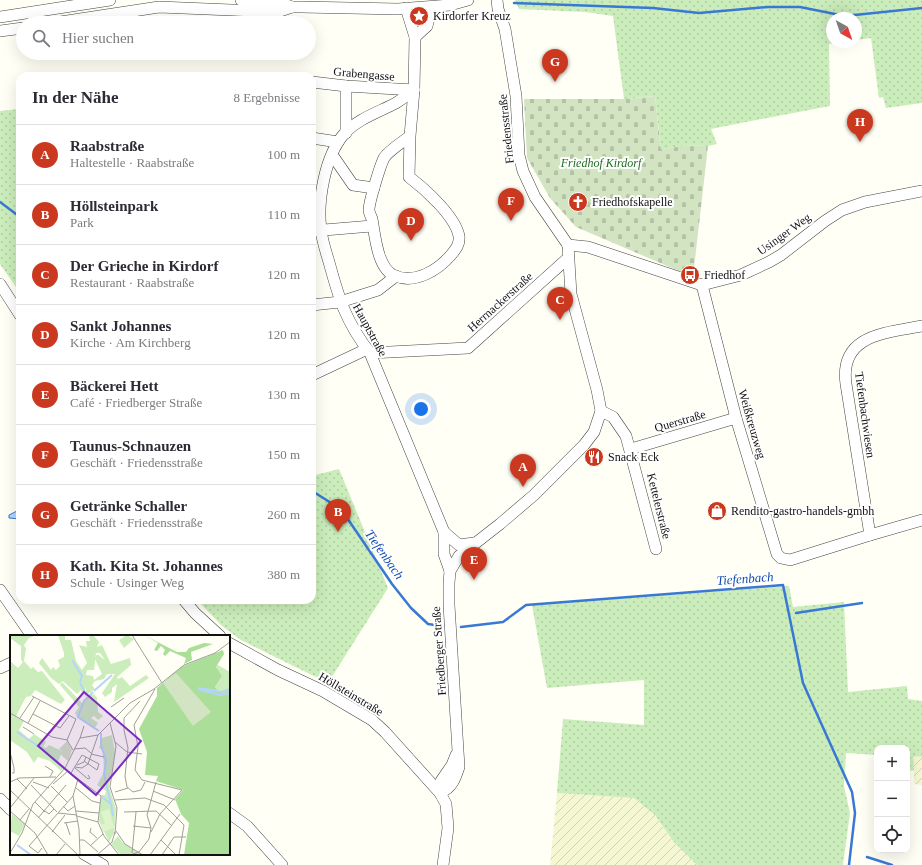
<!DOCTYPE html>
<html lang="de">
<meta charset="utf-8">
<style>
:root{--surface:#fff;--page:#f2f2f3;--text:#2b2b33;--muted:#7c7c81;--line:#e1e1e2;--accent:#ca381f}
body{margin:0;font-family:Georgia,serif;background:var(--page);color:var(--text)}
.controls{position:absolute;right:12px;bottom:12px;display:grid;overflow:hidden;border-radius:8px;box-shadow:0 4px 16px #0002}
.controls button{width:36px;height:36px;display:grid;place-items:center;padding:0;border:0;border-bottom:1px solid var(--line);background:var(--surface);color:var(--text);font:20px sans-serif}
.compass{position:absolute;left:826px;top:12px;width:36px;height:36px;border-radius:50%;background:var(--surface);box-shadow:0 4px 16px #0002;rotate:140deg}
.you{position:absolute;left:421px;top:409px;width:14px;height:14px;margin:-10px;border:3px solid #fff;border-radius:50%;background:#1a73e8;box-shadow:0 0 0 6px #1a73e833}
.badge{display:grid;place-items:center;width:26px;height:26px;border-radius:50%;background:var(--accent);color:#fff;font-size:13px;font-weight:700}
.pin{position:absolute;translate:-50% -33px;filter:drop-shadow(0 1px 2px #0008)}
.pin::after{content:'';position:absolute;top:21px;width:14px;height:12px;background:inherit;clip-path:polygon(0 0,100% 0,50% 100%)}
.list{margin:0;padding:0;list-style:none}
h2{display:flex;justify-content:space-between;align-items:center;height:52px;margin:0;padding:0 16px;font-size:17px}
h2 small{font-size:13px;font-weight:400;color:var(--muted)}
.list li{display:grid;grid-template-columns:26px 1fr auto;gap:12px;align-items:center;box-sizing:border-box;height:60px;padding:0 16px;border-top:1px solid var(--line)}
.list b{display:block;font-size:15px;white-space:nowrap}
.list p{margin:0;font-size:13px;white-space:nowrap;color:var(--muted)}
.list em{font-size:13px;font-style:normal;color:var(--muted)}
.icon{flex:none;width:22px;height:22px;fill:none;stroke:currentColor;stroke-width:2;stroke-linecap:round;stroke-linejoin:round}
.map{position:relative;flex:none;width:922px;height:865px;overflow:hidden}
.search{position:absolute;background:var(--surface);box-shadow:0 4px 16px #0002;left:16px;top:16px;width:300px;height:44px;display:flex;align-items:center;gap:10px;box-sizing:border-box;padding:0 14px;border-radius:22px;color:var(--muted);font-size:15px}
.panel{position:absolute;background:var(--surface);box-shadow:0 4px 16px #0002;left:16px;top:72px;width:300px;height:532px;border-radius:12px}
.map>svg:first-child{display:block}
.farmland{fill:url(#farmland-furrows)}
.green{fill:url(#green-dots)}
.cemetery{fill:url(#cemetery-stones)}
.water{fill:#b6d4fa;stroke:#3979d5}
.lines{fill:none;stroke-linecap:round;stroke-linejoin:round}
.stream{stroke:#3979d5;stroke-width:2.5}
.minor-casing{stroke:#444;stroke-width:12}
.minor{stroke:#fff;stroke-width:11}
.labels{text-anchor:middle;stroke-width:4;stroke-linejoin:round;paint-order:stroke}
.poi-label{font-size:12px;fill:#111;stroke:#fff;text-anchor:start}
.street-label{font-size:12px;fill:#111;stroke:#fff}
.park-label{font-size:12px;font-style:italic;fill:#1d6e1c;stroke:#fff}
.water-label{font-size:13px;font-style:italic;fill:#114bac;stroke:#fff}
.inset-river{fill:none;stroke:#b6d4fa;stroke-width:2}
.inset-road{fill:none;stroke:#a0a09a;stroke-width:1}
.view{fill:#7b2cbf;fill-opacity:0.15;stroke:#7b2cbf;stroke-width:2}
.inset-edge{fill:none;stroke:#111;stroke-width:2}
</style>
<div class="map">
<svg width="922" height="865" viewBox="0 0 922 865">
<defs>
<pattern id="farmland-furrows" width="10" height="10" patternUnits="userSpaceOnUse"><rect width="10" height="10" fill="#f4f7d2"/><path d="M-1 1l2-2M0 10L10 0M9 11l2-2" fill="none" stroke="#d0d3b3"/></pattern>
<pattern id="green-dots" width="8" height="8" patternUnits="userSpaceOnUse"><rect width="8" height="8" fill="#cbedbb"/><path d="M2 2h.1M6 6h.1" fill="none" stroke="#adcaa0" stroke-width="1.8" stroke-linecap="round"/></pattern>
<pattern id="cemetery-stones" width="16" height="16" patternUnits="userSpaceOnUse"><rect width="16" height="16" fill="#d3e4c3"/><path d="M2 7V4a2 2 0 0 1 4 0v3zM10 15v-3a2 2 0 0 1 4 0v3z" fill="#b4c3a6"/></pattern>
</defs>
<rect width="100%" height="100%" fill="#fffff5"/>
<g class="farmland">
<polygon points="913,755 922,757 922,785 914,784"/>
<polygon points="557,793 634,798 655,815 674,842 697,865 550,865"/>
</g>
<g class="green">
<polygon points="515,0 922,0 922,103 886,108 883,97 879,98 871,38 856,40 856,18 832,18 832,42 838,42 829,44 830,106 751,121 711,129 717,144 708,146 686,145 661,150 655,96 624,99 613,16 585,12 519,9"/>
<polygon points="20,109 20,293 0,264 0,111"/>
<polygon points="339,469 388,588 323,691 326,682 241,640 222,626 197,600 312,600 312,476"/>
<polygon points="789,586 793,607 844,602 848,692 907,686 908,699 922,701 922,757 913,756 914,770 907,772 907,748 877,748 877,755 846,753 844,786 850,813 843,865 697,865 674,842 655,815 634,798 557,793 563,719 644,725 644,680 547,688 532,605"/>
</g>
<polygon class="cemetery" points="655,96 661,150 686,145 708,146 693,277 576,227 550,198 527,158 524,99 624,99"/>
<polygon class="water" points="17,511 20,513 20,519 9,518 9,515"/>
<g class="lines">
<g class="stream">
<polyline points="514,3 653,8 699,13 768,7 800,7 845,16 922,8"/>
<polyline points="0,202 20,217"/>
<polyline points="312,491 341,509 392,584 411,608 428,624 442,626"/>
<polyline points="796,613 862,603"/>
<polyline points="461,627 503,622 526,605 783,585 803,683 852,792 855,813 849,865"/>
<polyline points="867,857 892,865"/>
</g>
<g class="minor-casing">
<g id="minor">
<polyline points="241,0 262,3 279,2 292,7 301,7 398,9 450,5 468,0"/>
<polyline points="497,0 498,9 505,29 516,96 519,155 523,171 535,197 568,245"/>
<path d="M406 8 415 37 414 90 410 136 409 177C425 189 455 216 459 236 460 244 456 249 451 255 438 270 416 284 395 276 377 269 375 234 372 219 371 216 369 213 369 210 369 202 380 166 384 158 388 151 404 141 410 136"/>
<polyline points="0,17 110,0"/>
<polyline points="54,23 159,7 277,12 292,7"/>
<polyline points="0,31 23,28"/>
<polyline points="415,37 427,26 432,7"/>
<polyline points="312,82 346,86 414,90"/>
<path d="M414 90C408 95 402 99 396 103 379 112 357 119 344 134 325 156 317 201 321 230 322 240 326 252 329 262 339 299 346 322 370 353L444 532V554L450 571"/>
<polyline points="346,133 346,86"/>
<polyline points="312,138 338,142"/>
<polyline points="333,156 353,185 374,188"/>
<polyline points="312,231 372,226"/>
<polyline points="568,245 588,247 702,285 741,275 769,262 781,255 825,221 842,210 865,202 922,191"/>
<polyline points="0,284 20,315"/>
<polyline points="702,285 736,418 777,554 781,558 790,560 870,535 922,520"/>
<polyline points="312,305 340,302 378,290 396,276"/>
<polyline points="370,353 468,348 568,258"/>
<polyline points="312,375 367,349"/>
<polyline points="601,411 613,417 626,436 656,549"/>
<polyline points="631,449 736,418"/>
<polyline points="444,532 459,545 474,543"/>
<path d="M870 535 846 384C839 334 887 333 922 326"/>
<polyline points="0,590 32,636"/>
<polyline points="184,600 195,613 220,636"/>
<polyline points="229,643 278,670 323,691 372,720 385,732 440,793 446,804 448,828 443,865"/>
<polyline points="0,668 11,663"/>
<path d="M440 793C452 788 455 779 459 767L449 605V583L450 571 459 556 500 524 534 495 584 445 594 432 601 411 597 390 571 294 568 245"/>
<polyline points="440,793 441,781 452,765 456,755"/>
<polyline points="0,799 11,810"/>
<polyline points="229,813 247,826 282,865"/>
<polyline points="84,854 103,865"/>
</g>
</g>
<use href="#minor" class="minor"/>
</g>
<defs>
<g id="sight-disc" transform="scale(1)"><circle r="9.5" fill="#ca381f" stroke="#fff"/><path d="M0-6L1.8-2.2L6-1.7L2.9 1.2L3.7 5.4L0 3.3L-3.7 5.4L-2.9 1.2L-6-1.7L-1.8-2.2Z" fill="#fff"/></g>
<g id="church-disc" transform="scale(1)"><circle r="9.5" fill="#ca381f" stroke="#fff"/><path d="M-1.2-6h2.4v3.5h3.3v2.4h-3.3V6h-2.4V-.1h-3.3v-2.4h3.3Z" fill="#fff"/></g>
<g id="bus-disc" transform="scale(1)"><circle r="9.5" fill="#ca381f" stroke="#fff"/><path d="M-5-6H5V4H4V6H2V4H-2V6H-4V4H-5ZM-3.5-4V0h7V-4ZM-3.5 1.2v1.5H-2V1.2ZM2 1.2v1.5H3.5V1.2Z" fill="#fff"/></g>
<g id="restaurant-disc" transform="scale(1)"><circle r="9.5" fill="#ca381f" stroke="#fff"/><path d="M-5-6h1v4h1v-4h1v4h1v-4h1v5L-1.5 .5V6h-2V.5L-5-1ZM5-6V6H3V1.5H1.5Q1.5-4 5-6Z" fill="#fff"/></g>
<g id="shop-disc" transform="scale(1)"><circle r="9.5" fill="#ca381f" stroke="#fff"/><path d="M-5-2.5h2.3a2.7 3.5 0 0 1 5.4 0H5L5.5 6h-11ZM-1.5-2.5h3a1.5 2.3 0 0 0-3 0Z" fill="#fff"/></g>
</defs>
<g fill-rule="evenodd">
<use href="#sight-disc" x="419" y="16"/>
<use href="#church-disc" x="578" y="202"/>
<use href="#bus-disc" x="690" y="275"/>
<use href="#restaurant-disc" x="594" y="457"/>
<use href="#shop-disc" x="717" y="511"/>
</g>
<g class="labels">
<g class="poi-label">
<text x="433" y="20">Kirdorfer Kreuz</text>
<text x="592" y="206">Friedhofskapelle</text>
<text x="704" y="279">Friedhof</text>
<text x="608" y="461">Snack Eck</text>
<text x="731" y="515">Rendito-gastro-handels-gmbh</text>
</g>
<g class="street-label">
<text transform="translate(364 74) rotate(5)" y="4">Grabengasse</text>
<text transform="translate(506 129) rotate(-96)" y="4">Friedensstraße</text>
<text transform="translate(784 234) rotate(-36)" y="4">Usinger Weg</text>
<text transform="translate(500 302) rotate(-42)" y="4">Herrnackerstraße</text>
<text transform="translate(370 330) rotate(61)" y="4">Hauptstraße</text>
<text transform="translate(865 415) rotate(82)" y="4">Tiefenbachwiesen</text>
<text transform="translate(680 421) rotate(-16)" y="4">Querstraße</text>
<text transform="translate(752 424) rotate(74)" y="4">Weißkreuzweg</text>
<text transform="translate(659 506) rotate(76)" y="4">Kettelerstraße</text>
<text transform="translate(439 651) rotate(-94)" y="4">Friedberger Straße</text>
<text transform="translate(351 694) rotate(31)" y="4">Höllsteinstraße</text>
</g>
<g class="park-label">
<text x="601" y="167">Friedhof Kirdorf</text>
</g>
<g class="water-label">
<text transform="translate(385 554) rotate(55)" y="5">Tiefenbach</text>
<text transform="translate(745 578) rotate(-4)" y="5">Tiefenbach</text>
</g>
</g>
<g transform="translate(10 635)">
<rect width="220" height="220" fill="#fffff5"/>
<path d="M0 0H27L19 3 14 10 16 14 14 26 21 34 23 32 28 37 32 36 55 65 51 69 25 55 21 61 16 62 6 81 14 86 9 95 19 104 24 99 36 107 33 112 36 113 39 110 52 116 48 127 54 132 51 136 40 126 28 122 24 128 17 117 0 105V26L8 33 13 27 11 25V11L0 3ZM48 0H55V5H61L66 26 72 35 77 28 69 10 77 12 76 6H80L79 0H83L89 7 87 12 92 10 101 29 120 23 121 30 107 42 108 44 112 42 120 51 136 40 139 43 104 67 107 49 102 53V57L95 62 92 58 105 39H97L94 44 85 46 82 50 85 54 76 60V53L72 58 71 55 67 59 53 46 49 49 41 43 29 28 32 23 41 35 43 32 46 35 50 31 48 25 54 22V18ZM86 18H90L95 25 87 19 85 24 92 39 84 45 83 41 76 40 77 35H84ZM117 0 124 4 114 13 109 5ZM206 29 220 37V53L213 57H209L205 52 212 41 207 37ZM52 47 72 68 79 61 84 59 87 63 88 77 93 81 88 85 84 81 81 83 88 88 84 94 67 82 65 78 69 72 50 50ZM102 100 105 118 99 152 106 174 104 198 99 207 89 186 91 160H95L96 156 87 150 94 137 93 115 89 113 92 103ZM2 179 15 189 9 201 0 196ZM108 201 113 208 133 220H111L101 209Z" fill="#cbedbb" fill-rule="evenodd"/>
<path d="M134 0 167 17H176L179 13 194 8 203 9 181 17 182 25 174 29 176 23 160 16 155 21 153 19 155 15 151 11 147 16 144 15 148 8ZM213 15 214 19 206 32 212 41 205 52 209 57 220 53V220H174L179 188 171 179 165 164 173 155 146 146 148 141 135 140 137 117 129 94 147 61V53L171 32Z" fill="#abdf99"/>
<path d="M166 38 201 77 183 91 153 48ZM57 106 62 115 58 126 50 119 52 116 49 114Z" fill="#d3e4c3"/>
<path d="M99 174 104 193 93 197 91 190 95 188 91 177Z" fill="#dff3cd"/>
<path class="inset-river" d="M62 25 72 41 70 47M70 48 77 61M188 53 213 57 220 55M188 54 210 60 220 58M84 56 102 40M83 57 74 66 68 82 89 96M7 97 28 111M91 98V110L96 126 94 139 101 169M29 111 54 133M92 162 101 169 103 181M7 210 21 220"/>
<path class="inset-road" d="M122 0 152 48M22 61 66 84 57 105M130 66 114 83V95L118 113 115 141 117 152 123 157 131 155 135 147M101 72 114 63M0 78 42 102 57 105 63 115M23 79 50 93 59 81M10 83 24 62M18 88 30 66M100 88 106 111 100 152 107 173 105 199M13 92 24 99M70 103 74 91M105 107 117 117 132 119M64 114 75 113 81 118M0 117 4 133V138H2M81 119 94 122M74 126 87 135M67 130 74 127 76 122M35 131 43 136 40 142M65 132 72 133 78 129 88 100M65 133 78 144 80 143 78 140M55 134 91 161M61 138 72 120 89 129 87 135M7 144 17 154M68 144 63 161 69 194 70 220M0 147 9 143 46 142M23 147 39 153M43 149 58 136M21 150 47 177M41 151 57 167M66 153 82 166 90 168M0 155 68 220M143 156 165 165M105 157 118 153M91 161 88 187 94 201 109 220M105 165 135 163 154 170 174 190 169 220M25 167 35 177M53 171 58 176 65 171M0 173 24 143M0 176 25 198 38 220M35 176 39 179 44 174M66 176 89 178M114 177 146 176 162 191M48 178 67 180M67 181 88 187M28 183 56 150M10 185 19 174M54 188 68 186M56 188 60 200M123 191 141 193M81 193 80 197 87 203M106 196 115 209 133 220M42 197 55 180M141 197 150 179 172 155 132 145 125 135 128 112 124 90 145 54M70 205H74L88 217M151 205 166 220M80 211 93 199M32 213 28 218 19 211 63 161M0 218 12 198 23 169 55 133 70 103 88 100 120 68 144 54 174 30 205 18 220 7M122 218 126 177M46 220 55 209M87 220 102 207 105 197M120 220 129 217 139 204 141 193 137 180 146 147M140 220 170 179M152 220 164 202H176"/>
<path class="view" d="M74 57 131 106 86 160 28 111Z"/>
<rect width="220" height="220" class="inset-edge"/>
</g>
</svg>
<div class="controls">
<button>+</button>
<button>−</button>
<button><svg class="icon" aria-label="locate" viewBox="0 0 24 24"><circle cx="12" cy="12" r="6"/><path d="M12 2v4M12 18v4M2 12h4M18 12h4"/></svg></button>
</div>
<svg class="compass" viewBox="-18 -18 36 36"><path d="M0-13l5 13h-10z" fill="#e53935"/><path d="M0 13l5-13h-10z" fill="#7c7c81"/></svg>
<div class="you"></div>
<div class="pin badge" style="left:523px;top:487px">A</div>
<div class="pin badge" style="left:338px;top:532px">B</div>
<div class="pin badge" style="left:560px;top:320px">C</div>
<div class="pin badge" style="left:411px;top:241px">D</div>
<div class="pin badge" style="left:474px;top:580px">E</div>
<div class="pin badge" style="left:511px;top:221px">F</div>
<div class="pin badge" style="left:555px;top:82px">G</div>
<div class="pin badge" style="left:860px;top:142px">H</div>
<div class="search"><svg class="icon" aria-label="search" viewBox="0 0 24 24"><circle cx="10" cy="10" r="6"/><path d="M15 15l6 6"/></svg>Hier suchen</div>
<section class="panel">
<h2>In der Nähe<small>8 Ergebnisse</small></h2>
<ul class="list">
<li><span class="badge">A</span><div><b>Raabstraße</b><p>Haltestelle · Raabstraße</p></div><em>100 m</em></li>
<li><span class="badge">B</span><div><b>Höllsteinpark</b><p>Park</p></div><em>110 m</em></li>
<li><span class="badge">C</span><div><b>Der Grieche in Kirdorf</b><p>Restaurant · Raabstraße</p></div><em>120 m</em></li>
<li><span class="badge">D</span><div><b>Sankt Johannes</b><p>Kirche · Am Kirchberg</p></div><em>120 m</em></li>
<li><span class="badge">E</span><div><b>Bäckerei Hett</b><p>Café · Friedberger Straße</p></div><em>130 m</em></li>
<li><span class="badge">F</span><div><b>Taunus-Schnauzen</b><p>Geschäft · Friedensstraße</p></div><em>150 m</em></li>
<li><span class="badge">G</span><div><b>Getränke Schaller</b><p>Geschäft · Friedensstraße</p></div><em>260 m</em></li>
<li><span class="badge">H</span><div><b>Kath. Kita St. Johannes</b><p>Schule · Usinger Weg</p></div><em>380 m</em></li>
</ul>
</section>
</div>
